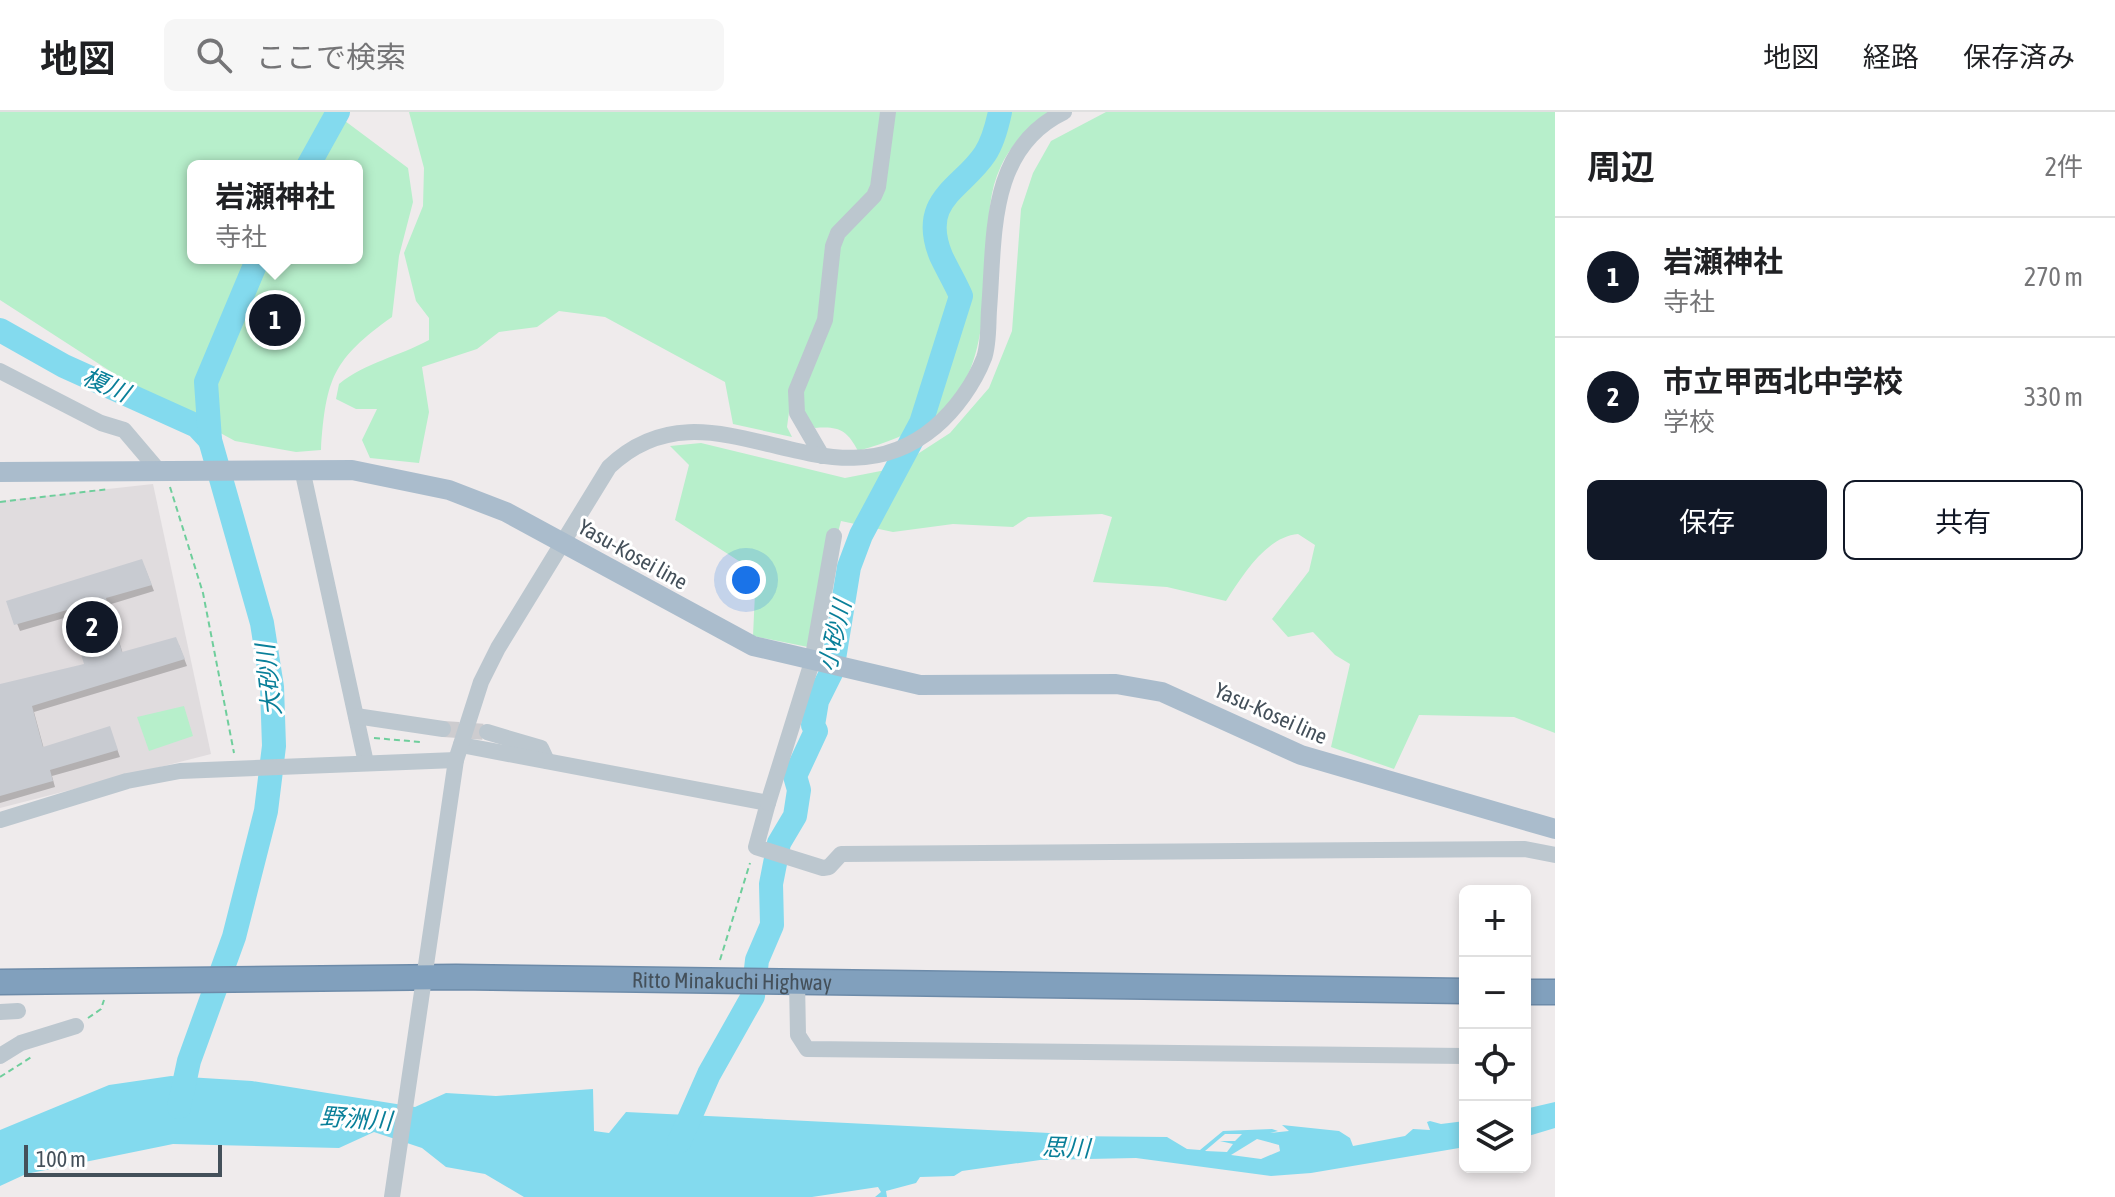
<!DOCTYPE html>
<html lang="ja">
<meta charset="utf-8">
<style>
:root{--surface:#fff;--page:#f6f6f6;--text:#202124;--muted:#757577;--line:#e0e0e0;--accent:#111827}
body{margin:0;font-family:"Asap Condensed","Noto Sans JP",sans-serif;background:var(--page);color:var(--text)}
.controls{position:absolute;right:24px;bottom:24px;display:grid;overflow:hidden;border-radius:12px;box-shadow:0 4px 12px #0003}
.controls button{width:72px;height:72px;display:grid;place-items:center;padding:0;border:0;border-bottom:2px solid var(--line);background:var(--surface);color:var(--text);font:40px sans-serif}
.scale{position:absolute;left:24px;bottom:20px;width:198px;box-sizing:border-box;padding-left:8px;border:4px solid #44505a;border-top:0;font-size:22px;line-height:28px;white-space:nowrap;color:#44505a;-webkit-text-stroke:6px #fff;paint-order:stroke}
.you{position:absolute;left:746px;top:468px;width:28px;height:28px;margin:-20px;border:6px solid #fff;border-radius:50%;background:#1a73e8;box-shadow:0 0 0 12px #1a73e833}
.badge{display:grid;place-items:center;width:52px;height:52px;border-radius:50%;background:var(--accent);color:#fff;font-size:26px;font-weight:700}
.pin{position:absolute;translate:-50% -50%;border:4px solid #fff;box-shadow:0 2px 8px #0006}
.popup{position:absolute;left:187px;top:48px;width:176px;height:104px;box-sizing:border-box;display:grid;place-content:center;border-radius:12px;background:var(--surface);filter:drop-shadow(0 2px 6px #0005);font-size:26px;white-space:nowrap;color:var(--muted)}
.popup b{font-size:30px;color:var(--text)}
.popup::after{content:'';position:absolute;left:50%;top:100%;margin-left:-16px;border:16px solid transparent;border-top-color:var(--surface)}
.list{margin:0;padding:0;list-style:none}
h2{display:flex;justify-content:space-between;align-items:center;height:104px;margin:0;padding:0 32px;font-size:34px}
h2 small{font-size:26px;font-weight:400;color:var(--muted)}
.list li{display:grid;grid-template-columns:52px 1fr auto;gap:24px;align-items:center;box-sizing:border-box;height:120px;padding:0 32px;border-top:2px solid var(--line)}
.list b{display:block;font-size:30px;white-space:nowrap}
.list p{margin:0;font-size:26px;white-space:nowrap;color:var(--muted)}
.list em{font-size:26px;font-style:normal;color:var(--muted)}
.actions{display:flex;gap:16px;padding:24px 32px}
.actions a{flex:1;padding:18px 0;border:2px solid var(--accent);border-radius:12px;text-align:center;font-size:28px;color:var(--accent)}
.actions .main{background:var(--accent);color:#fff}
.icon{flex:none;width:44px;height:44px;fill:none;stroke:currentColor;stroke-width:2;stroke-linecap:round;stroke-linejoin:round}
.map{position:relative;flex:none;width:1555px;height:1085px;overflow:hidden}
header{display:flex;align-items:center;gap:48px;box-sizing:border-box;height:112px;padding:0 40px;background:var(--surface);border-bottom:2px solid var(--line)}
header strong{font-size:38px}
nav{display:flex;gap:44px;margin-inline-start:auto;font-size:28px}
.search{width:560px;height:72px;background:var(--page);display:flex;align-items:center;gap:20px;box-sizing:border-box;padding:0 28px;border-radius:12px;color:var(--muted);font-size:30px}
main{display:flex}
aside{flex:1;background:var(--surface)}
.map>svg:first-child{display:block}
.education{fill:#e0dcde}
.green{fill:#b7efcb;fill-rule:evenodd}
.water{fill:#83daee;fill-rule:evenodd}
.shadow{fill:#0003}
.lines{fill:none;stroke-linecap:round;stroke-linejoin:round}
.river{stroke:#83daee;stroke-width:24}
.building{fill:#c8cbd1}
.minor-tunnel{stroke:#cdcccf;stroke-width:16;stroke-dasharray:16 8;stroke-linecap:butt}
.highway-casing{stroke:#6d8ba9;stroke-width:27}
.path{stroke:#6fce9c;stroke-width:2;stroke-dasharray:6 4;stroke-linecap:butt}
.minor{stroke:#bcc7cf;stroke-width:16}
.major{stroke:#aabccc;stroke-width:20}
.highway{stroke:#81a0bd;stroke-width:24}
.labels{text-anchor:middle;stroke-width:6;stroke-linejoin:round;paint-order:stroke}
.street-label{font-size:22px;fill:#44505a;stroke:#fff}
.water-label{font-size:24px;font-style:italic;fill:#097f99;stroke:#fff}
</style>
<header>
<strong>地図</strong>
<div class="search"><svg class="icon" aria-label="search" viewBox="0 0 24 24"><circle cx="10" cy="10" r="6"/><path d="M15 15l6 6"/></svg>ここで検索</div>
<nav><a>地図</a><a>経路</a><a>保存済み</a></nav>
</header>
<main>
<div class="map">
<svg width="1555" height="1085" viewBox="0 0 1555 1085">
<rect width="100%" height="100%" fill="#efebec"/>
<polygon class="education" points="153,372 211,642 0,696 0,389"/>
<g class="green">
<path d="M0 0H333L408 56 413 90 399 144 392 205C333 247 326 266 321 338L296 340 235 329 127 270 0 188ZM357 54V146H193V54Z"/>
<path d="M409 0H1049C1031 16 1011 31 1001 54 989 79 989 104 988 131 981 245 982 305 858 339 847 318 839 314 815 316L791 285 787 315 792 325 733 312 725 270 605 205 559 199 537 215 499 220 477 237 422 255 429 300 419 351 370 346 362 328 377 297H356L336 287 339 272C366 250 398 245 429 228V206L416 189 404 141 423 94 424 56Z"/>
<path d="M1106 0H1555V621L1514 605 1419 603 1394 657 1331 635 1350 552 1335 543 1313 520 1288 525 1272 507 1309 459 1315 433 1298 422C1266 425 1243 463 1226 489L1167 475 1093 470 1112 405 1102 402 1028 405 1013 415 953 412 893 420 841 409 808 535 753 524 756 460 675 408 689 353 670 334 701 331 845 366 896 356 950 321 989 276 1012 219 1021 97 1033 61 1051 29Z"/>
<polygon points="184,594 193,624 149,639 137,605"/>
</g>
<g class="water">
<path d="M171 964 252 969 415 995 446 981 496 984 593 977 594 1019 609 1021 626 1000 1049 1021 1063 1024 1167 1025 1187 1037 1200 1038 1223 1019 1272 1017 1278 1019 1270 1021 1289 1019 1282 1013 1339 1019 1350 1026 1353 1034 1405 1024 1413 1017 1430 1018 1427 1010 1430 1009 1441 1012 1465 1009V1035L1311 1061 1271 1064 1136 1046 1040 1048 962 1059 954 1064 920 1065 916 1071 886 1079 887 1085H875L881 1080 878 1075 812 1085H524L485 1062 446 1055 422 1036 374 1020 339 1036 173 1032 26 1062 0 1074V1018L109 973ZM1225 1022H1242L1235 1029H1220L1233 1032 1227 1040 1205 1039ZM1257 1027 1279 1033 1280 1039 1261 1047 1231 1043Z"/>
<polygon points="1555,990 1555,1016 1525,1025 1525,997"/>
</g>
<polygon class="shadow" points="145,456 154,479 108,493 123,542 179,533 187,554 34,600 44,637 112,623 120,645 52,664 55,675 0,691 0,574 86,553 71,504 20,519 9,491"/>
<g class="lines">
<g class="river">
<polyline points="308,54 338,0"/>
<polyline points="0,218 64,254 197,314 210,328"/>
<polyline points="179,995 189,949 234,825 266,699 274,634 272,575 262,511 210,328 206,270 258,146"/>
<path d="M679 1030 709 962 753 884 757 848 772 813 771 772 779 731 795 704 799 678 795 664 816 619 813 613 817 589 832 559 849 455 861 423 921 311 961 184C955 170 947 157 941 144 918 87 962 77 985 42 993 30 997 14 1000 0"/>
</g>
</g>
<polygon class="building" points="142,447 152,473 106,486 122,540 176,525 185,547 32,594 43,635 110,614 118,638 50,658 53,669 0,684 0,572 84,552 67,498 14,513 6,489"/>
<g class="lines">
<polyline class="minor-tunnel" points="443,617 487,620"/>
<g class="highway-casing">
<g id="highway">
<path id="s1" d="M0 870 456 865 1465 879"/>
<polyline points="1525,880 1555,880"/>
</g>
</g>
<g class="path">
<polyline points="170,375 203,481 234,641"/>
<polyline points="0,390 109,377"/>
<polyline points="374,626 420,630"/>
<polyline points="720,848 750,751"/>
<polyline points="88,906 101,897 104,888"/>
<polyline points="0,965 33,944"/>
</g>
<g class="minor">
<polyline points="0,259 101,311 124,318 158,358"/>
<polyline points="822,344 797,301 796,279 825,208 833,134 838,121 874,84 878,75 888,0"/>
<polyline points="302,357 366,651"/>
<polyline points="356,604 443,617"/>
<polyline points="487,620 541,636 547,649"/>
<polyline points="461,633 768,691 756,735 823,756 829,755 841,742 1525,737 1555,743"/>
<polyline points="768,691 812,550 834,424"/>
<polyline points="0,708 127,669 180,659 456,648"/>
<polyline points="797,869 798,923 807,937 1465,944"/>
<polyline points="0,900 18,899"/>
<polyline points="0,944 21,931 76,914"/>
<path d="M392 1085 456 648 481 570 498 536 609 355C711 257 827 406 935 315 955 298 974 272 984 246 989 232 988 213 989 198 995 125 987 37 1064 0"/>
</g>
<polyline class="major" points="0,360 352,358 449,378 506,400 753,534 920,573 1116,572 1162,580 1301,643 1555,717"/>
<use href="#highway" class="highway"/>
</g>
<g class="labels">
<g class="street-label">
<text transform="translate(633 442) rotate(29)" y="8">Yasu-Kosei line</text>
<text transform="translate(1271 601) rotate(24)" y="8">Yasu-Kosei line</text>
<text dy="8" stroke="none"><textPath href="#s1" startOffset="732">Ritto Minakuchi Highway</textPath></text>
</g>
<g class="water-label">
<text transform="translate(106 273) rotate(24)" y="8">榎川</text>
<text transform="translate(835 524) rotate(-77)" y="8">小砂川</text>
<text transform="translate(269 568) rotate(-96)" y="8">大砂川</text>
<text transform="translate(356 1007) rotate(4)" y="8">野洲川</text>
<text transform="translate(1066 1036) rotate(2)" y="8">思川</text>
</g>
</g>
</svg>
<div class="controls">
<button>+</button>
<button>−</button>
<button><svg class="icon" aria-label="locate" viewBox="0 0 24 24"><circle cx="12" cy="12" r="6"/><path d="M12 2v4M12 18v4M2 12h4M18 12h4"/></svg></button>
<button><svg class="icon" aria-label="layers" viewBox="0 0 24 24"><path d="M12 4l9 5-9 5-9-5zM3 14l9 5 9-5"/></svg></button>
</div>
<div class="scale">100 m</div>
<div class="you"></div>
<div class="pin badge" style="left:275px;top:208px">1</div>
<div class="popup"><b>岩瀬神社</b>寺社</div>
<div class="pin badge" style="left:92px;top:515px">2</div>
</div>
<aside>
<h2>周辺<small>2件</small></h2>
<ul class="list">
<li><span class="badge">1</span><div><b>岩瀬神社</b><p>寺社</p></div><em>270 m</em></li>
<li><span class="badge">2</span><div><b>市立甲西北中学校</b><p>学校</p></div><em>330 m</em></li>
</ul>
<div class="actions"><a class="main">保存</a><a>共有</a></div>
</aside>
</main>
